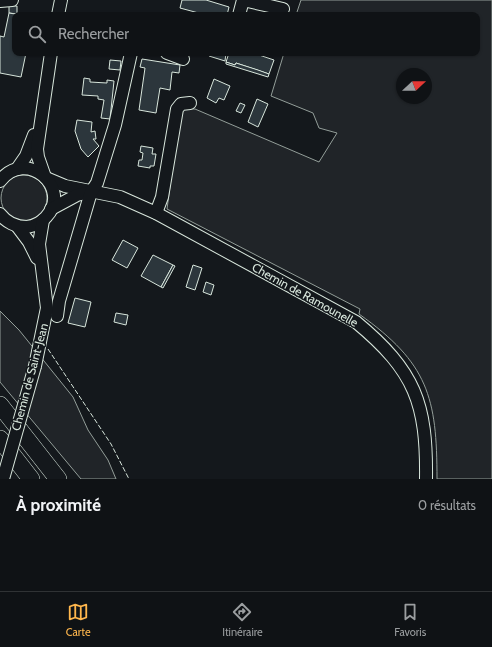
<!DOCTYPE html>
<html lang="fr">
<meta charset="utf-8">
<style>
:root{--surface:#0f1215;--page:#181b1e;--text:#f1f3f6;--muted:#9b9ea0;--line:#2f3234;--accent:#ffb74d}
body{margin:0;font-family:Cabin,sans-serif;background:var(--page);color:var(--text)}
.compass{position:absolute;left:396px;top:68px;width:36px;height:36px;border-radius:50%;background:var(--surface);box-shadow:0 1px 3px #0004;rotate:68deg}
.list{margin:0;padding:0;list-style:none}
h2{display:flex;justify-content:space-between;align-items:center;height:52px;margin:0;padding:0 16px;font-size:17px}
h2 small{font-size:13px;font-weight:400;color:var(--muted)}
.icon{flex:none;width:22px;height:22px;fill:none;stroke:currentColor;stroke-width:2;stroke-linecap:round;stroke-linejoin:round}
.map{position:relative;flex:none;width:492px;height:479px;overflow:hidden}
.search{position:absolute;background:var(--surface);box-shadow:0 1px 3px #0004;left:12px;right:12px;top:12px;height:44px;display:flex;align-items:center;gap:10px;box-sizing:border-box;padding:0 14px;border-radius:8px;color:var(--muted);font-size:15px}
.sheet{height:112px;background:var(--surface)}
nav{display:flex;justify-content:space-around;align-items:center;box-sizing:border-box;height:56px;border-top:1px solid var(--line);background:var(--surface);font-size:11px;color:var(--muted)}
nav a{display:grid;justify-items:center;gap:2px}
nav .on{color:var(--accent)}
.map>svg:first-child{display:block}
.green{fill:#202428;stroke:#939e99;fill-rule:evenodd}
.building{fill:#2c363c;stroke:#d8e6dc}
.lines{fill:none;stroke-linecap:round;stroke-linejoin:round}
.minor-casing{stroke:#d8e6dc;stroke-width:14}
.highway-casing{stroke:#d8e6dc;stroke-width:18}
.minor{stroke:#14181c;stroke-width:12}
.highway{stroke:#14181c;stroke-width:17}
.minor-bridge-casing{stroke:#d8e6dc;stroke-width:14;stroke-linecap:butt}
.minor-bridge{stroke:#14181c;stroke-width:12}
.fence{stroke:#d8e6dc;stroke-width:1;stroke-dasharray:5 2;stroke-linecap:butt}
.labels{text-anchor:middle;stroke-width:3;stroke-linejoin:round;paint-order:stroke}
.street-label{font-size:12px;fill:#d8e6dc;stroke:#14181c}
</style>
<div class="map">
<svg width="492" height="479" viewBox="0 0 492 479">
<rect width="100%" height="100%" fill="#14181c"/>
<g class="green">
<path d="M301 0H492V479H437C437 397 428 363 359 314L360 309 167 209 180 112 184 109H195L319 162 337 133 319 128 313 113 271 96 284 53H477V15H296ZM402 74H426V98H402Z"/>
<circle cx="24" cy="198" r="23"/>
<polygon points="0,311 19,330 73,397 88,430 108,460 116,479 81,479 0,382"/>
</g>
<g class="building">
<polygon points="182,0 206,0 229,7 227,15 206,15 180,8"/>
<polygon points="9,6 17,6 17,14 9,13"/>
<polygon points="9,13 21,15 15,15 15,53 26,53 21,77 0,73 0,36 4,37"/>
<polygon points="210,53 226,53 225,61 209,56"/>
<polygon points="229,53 253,53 274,60 269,74 236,63 235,65 226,62"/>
<polygon points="142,59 180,65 179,73 172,72 170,90 160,88 156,113 139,110 145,68 140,67"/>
<polygon points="110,60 121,61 120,70 109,69"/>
<polygon points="226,62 235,65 236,63 258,70 269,74 268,77 226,64"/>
<polygon points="84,78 90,79 90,82 107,83 107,80 114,81 110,119 101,118 104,100 98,99 98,96 82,95"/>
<polygon points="214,79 230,86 224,100 219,98 216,103 207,98"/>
<polygon points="257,99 268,104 258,127 248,122"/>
<polygon points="240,103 245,105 241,113 236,111"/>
<polygon points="77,120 92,122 91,132 95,131 96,139 93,139 99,146 88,157 81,149 75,131"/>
<polygon points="141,146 153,148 152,154 156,154 154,166 150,166 150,168 138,166 139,160 142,160 143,153 140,152"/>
<polygon points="123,240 138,248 127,268 112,260"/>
<polygon points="153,255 173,265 161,287 141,276"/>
<polygon points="173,265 175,266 163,288 161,287"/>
<polygon points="193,265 202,268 195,290 186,287"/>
<polygon points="206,282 214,285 211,295 203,292"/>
<polygon points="75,298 91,302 85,327 68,323"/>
<polygon points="116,313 128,315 126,325 114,322"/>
</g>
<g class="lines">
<g class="minor-casing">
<g id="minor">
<polyline points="0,1 12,0"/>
<polyline points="58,15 61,0"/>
<polyline points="239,15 243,0 283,9"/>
<polyline points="167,53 183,59"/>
<polyline points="17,169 26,156 34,135"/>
<polyline points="45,177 38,157 37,149 51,53"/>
<path d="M46 178 65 186 120 197 156 213 356 322C415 371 427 403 426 479"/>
<path d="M0 181C26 147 73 188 46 217 41 223 34 226 27 227 16 227 6 222 0 214"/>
<polyline points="51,209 77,195 90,192"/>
<polyline points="156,213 162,197 177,109 181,104 190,103"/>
<polyline points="17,226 29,242 37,258"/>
<polyline points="57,316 59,301 91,192 97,183 115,125 131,53"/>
<polyline points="35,366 47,308 39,244 43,220"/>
</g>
</g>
<g class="highway-casing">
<g id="highway">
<polyline points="0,405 58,479"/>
<polyline points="0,439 31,479"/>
</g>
</g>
<use href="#minor" class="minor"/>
<use href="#highway" class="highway"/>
<g class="minor-bridge-casing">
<polyline id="minor-bridge" points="3,479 35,366"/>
</g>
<use href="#minor-bridge" class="minor-bridge"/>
<polyline class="fence" points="48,349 111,444 129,479"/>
</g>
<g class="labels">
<g class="street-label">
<text transform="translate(305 295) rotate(29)" y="4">Chemin de Ramounelle</text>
<text transform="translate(30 377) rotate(-75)" y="4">Chemin de Saint-Jean</text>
</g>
</g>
</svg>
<svg class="compass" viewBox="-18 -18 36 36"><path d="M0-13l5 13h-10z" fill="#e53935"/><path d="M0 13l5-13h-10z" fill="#9b9ea0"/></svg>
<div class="search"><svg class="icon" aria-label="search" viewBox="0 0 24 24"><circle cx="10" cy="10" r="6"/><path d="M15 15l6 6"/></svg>Rechercher</div>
</div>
<section class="sheet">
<h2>À proximité<small>0 résultats</small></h2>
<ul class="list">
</ul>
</section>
<nav>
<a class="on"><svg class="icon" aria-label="map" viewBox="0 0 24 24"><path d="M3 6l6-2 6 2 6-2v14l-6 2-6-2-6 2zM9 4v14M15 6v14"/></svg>Carte</a>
<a><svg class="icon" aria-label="directions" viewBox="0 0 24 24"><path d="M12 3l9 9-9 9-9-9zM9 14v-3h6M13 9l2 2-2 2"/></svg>Itinéraire</a>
<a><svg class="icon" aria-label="saved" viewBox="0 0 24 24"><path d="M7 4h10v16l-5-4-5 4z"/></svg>Favoris</a>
</nav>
